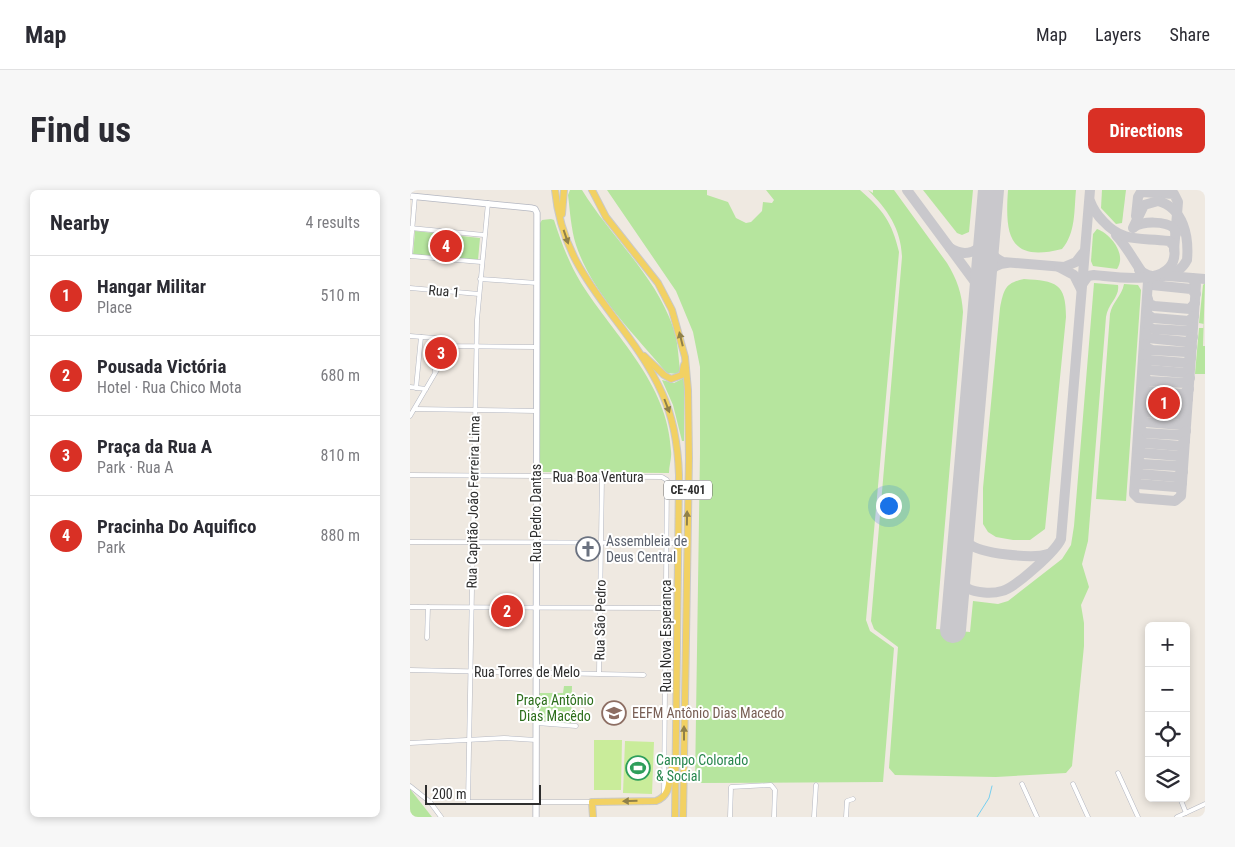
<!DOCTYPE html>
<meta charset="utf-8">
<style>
:root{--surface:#fff;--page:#f7f7f7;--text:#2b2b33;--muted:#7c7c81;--line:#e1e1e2;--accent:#d93025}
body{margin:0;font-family:"Roboto Condensed",sans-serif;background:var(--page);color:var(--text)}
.controls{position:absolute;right:15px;bottom:15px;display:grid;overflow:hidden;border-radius:8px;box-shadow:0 2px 8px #0003}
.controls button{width:45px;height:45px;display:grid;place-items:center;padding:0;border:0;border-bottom:1px solid var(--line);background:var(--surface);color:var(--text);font:25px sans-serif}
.scale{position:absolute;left:15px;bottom:12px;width:116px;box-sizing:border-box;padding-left:5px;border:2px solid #2e2e2e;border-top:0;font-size:14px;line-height:18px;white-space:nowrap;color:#2e2e2e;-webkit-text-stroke:4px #fff;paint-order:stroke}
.you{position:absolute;left:478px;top:315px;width:18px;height:18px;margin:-12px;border:4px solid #fff;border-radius:50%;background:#1a73e8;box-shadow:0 0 0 8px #1a73e833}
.badge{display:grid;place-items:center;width:32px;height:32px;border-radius:50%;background:var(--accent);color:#fff;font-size:16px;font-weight:700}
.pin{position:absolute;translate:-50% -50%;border:2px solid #fff;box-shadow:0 1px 5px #0006}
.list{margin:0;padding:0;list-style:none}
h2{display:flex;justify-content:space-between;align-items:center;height:65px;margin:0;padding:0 20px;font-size:21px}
h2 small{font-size:16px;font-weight:400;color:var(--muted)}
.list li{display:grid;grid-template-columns:32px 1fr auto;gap:15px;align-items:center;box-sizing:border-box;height:80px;padding:0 20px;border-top:1px solid var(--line)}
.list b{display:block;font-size:19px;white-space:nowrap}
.list p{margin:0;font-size:16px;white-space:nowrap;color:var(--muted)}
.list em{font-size:16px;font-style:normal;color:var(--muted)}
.icon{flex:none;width:28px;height:28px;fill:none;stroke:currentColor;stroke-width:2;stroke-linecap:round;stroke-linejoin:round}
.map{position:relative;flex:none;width:795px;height:627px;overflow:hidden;border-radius:8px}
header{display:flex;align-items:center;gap:30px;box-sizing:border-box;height:70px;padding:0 25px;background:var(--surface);border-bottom:1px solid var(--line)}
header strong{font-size:24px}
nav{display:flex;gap:28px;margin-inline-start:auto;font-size:18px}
.intro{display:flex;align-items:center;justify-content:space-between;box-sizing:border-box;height:120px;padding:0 30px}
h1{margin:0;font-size:35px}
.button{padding:12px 22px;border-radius:8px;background:var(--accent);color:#fff;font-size:18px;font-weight:700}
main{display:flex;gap:30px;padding:0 30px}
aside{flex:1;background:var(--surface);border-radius:8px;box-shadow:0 2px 8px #0003}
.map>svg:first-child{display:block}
.green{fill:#b6e59e}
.pitch{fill:#c9ec9a}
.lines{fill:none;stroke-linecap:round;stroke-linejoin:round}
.stream{stroke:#75cff0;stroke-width:1}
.taxiway{stroke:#c9c8cc;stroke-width:10}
.runway{stroke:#c9c8cc;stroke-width:26}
.minor-casing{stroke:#b4b7c1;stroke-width:5}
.secondary-casing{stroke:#b4b7c1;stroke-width:7}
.primary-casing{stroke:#c9c9c9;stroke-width:8}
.minor{stroke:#fff;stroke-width:4}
.secondary{stroke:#fff;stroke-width:5.5}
.primary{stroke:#f2d163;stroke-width:6}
.oneway{fill:#908048}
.labels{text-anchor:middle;stroke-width:4;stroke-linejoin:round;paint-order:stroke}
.shield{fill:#fff;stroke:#6d6d6d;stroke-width:1}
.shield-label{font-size:12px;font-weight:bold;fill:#2e2e2e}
.street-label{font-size:14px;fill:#2e2e2e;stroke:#fff}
.worship-label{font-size:14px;fill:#5b616d;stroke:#fff;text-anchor:start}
.park-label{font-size:14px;fill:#2c6e1b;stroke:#fff}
.education-label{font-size:14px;fill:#785e54;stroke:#fff;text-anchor:start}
.leisure-label{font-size:14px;fill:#27864d;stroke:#fff;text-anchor:start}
</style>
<header>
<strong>Map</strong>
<nav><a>Map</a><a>Layers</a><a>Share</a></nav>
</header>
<div class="intro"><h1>Find us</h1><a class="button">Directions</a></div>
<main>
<aside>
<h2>Nearby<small>4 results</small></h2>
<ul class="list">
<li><span class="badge">1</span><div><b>Hangar Militar</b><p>Place</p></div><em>510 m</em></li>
<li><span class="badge">2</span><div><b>Pousada Victória</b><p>Hotel · Rua Chico Mota</p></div><em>680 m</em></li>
<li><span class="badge">3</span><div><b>Praça da Rua A</b><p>Park · Rua A</p></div><em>810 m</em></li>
<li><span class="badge">4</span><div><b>Pracinha Do Aquifico</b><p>Park</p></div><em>880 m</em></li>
</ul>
</aside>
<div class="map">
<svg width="795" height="627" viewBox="0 0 795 627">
<rect width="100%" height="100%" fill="#efe9e1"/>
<g class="green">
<path d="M160 0H172C201 47 245 85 263 137 268 150 268 165 270 179L268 184 257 183C224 144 182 103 166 55 161 39 160 21 158 5Z"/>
<path d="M197 0H297V5L318 12 326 28 336 33 341 32 352 21 353 12 362 13 364 10 356 0H450C473 20 482 32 489 62L456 430 460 441 484 458 473 592 285 593 290 263V177L283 142 266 101Z"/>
<path d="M458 0 463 3V0H484L537 73C547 89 552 104 553 122L526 439 560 442 563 411 588 414 598 411 652 369 661 355 664 336 684 93 708 95C710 107 698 113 696 127L678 351 672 374 679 397 671 415 674 433V456L662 576 656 583 586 587 485 585 479 578 488 457 464 439 461 431 492 67C491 39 478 20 458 0Z"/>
<polygon points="513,0 563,0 559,42 552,45 547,43"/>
<path d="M598 0H666C664 20 666 43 652 59 598 73 595 44 598 0Z"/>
<polygon points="692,0 716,0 712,33 706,34 691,18"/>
<path d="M141 29 144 30C151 52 159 73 171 93 205 147 258 193 261 261 262 268 259 275 259 283L131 282 130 278V33L132 30Z"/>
<path d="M687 39C701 44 717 65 707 79L683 76 681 71 683 44Z"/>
<polygon points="5,41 70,48 68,70 3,65"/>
<path d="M614 89C646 91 656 93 656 127L635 339 620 350H603L586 347 578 342 573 334V298L590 118C594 99 595 93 614 89Z"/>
<polygon points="795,93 793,156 795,156 795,184 785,184 789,138 794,138 794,134 789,133 793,95"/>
<path d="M714 94 728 95 731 100 716 311 686 309 700 124C702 112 712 106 714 94Z"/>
<polygon points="274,188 274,251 272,251 263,215 252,190 264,193"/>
<polygon points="154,496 162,496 161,533 131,532 129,530 129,503 153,503"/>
<polygon points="0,599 22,627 0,627"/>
</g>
<g class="pitch">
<polygon points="184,550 212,550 211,600 184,600"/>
<polygon points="215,551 244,552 242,604 213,603"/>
</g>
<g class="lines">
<polyline class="stream" points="567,627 579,608 582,596"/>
<g class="taxiway">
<polyline points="497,0 568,96 572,109"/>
<polyline points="726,26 728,7 731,2 764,4 768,12 764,60"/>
<path d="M724 37C733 31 755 31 764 38L766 44"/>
<path d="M723 38 734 15 748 11C774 18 779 47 777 70 768 87 744 92 729 80"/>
<path d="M578 42C577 56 579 66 593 72L654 77 666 72 673 63"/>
<path d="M706 45C720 60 728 80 742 95L781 99 786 104"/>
<path d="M540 58C555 68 572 62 577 45"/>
<polyline points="649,77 664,85 671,99"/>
<polyline points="758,86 795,89"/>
<polyline points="738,91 724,304 728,308 765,311 771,306 786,95 782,88"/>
<path d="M673 93 678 86 684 85C709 87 771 99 764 56L759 51C731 47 714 54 693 31 687 25 683 19 680 11"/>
<path d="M572 107C575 89 576 75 597 73"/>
<polyline points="738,109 739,114 744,116 780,119 785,113"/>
<polyline points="737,121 738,125 743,128 779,131 784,126"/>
<polyline points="737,132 739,137 743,139 778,141 783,137"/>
<polyline points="736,143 738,148 777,152 783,147"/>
<polyline points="735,154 737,158 742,160 776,162 782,157"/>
<polyline points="734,164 739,170 776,173 781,168"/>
<polyline points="734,174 739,180 775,183 780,178"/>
<polyline points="733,184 738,191 775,193 780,188"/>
<polyline points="732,195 737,201 773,204 779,199"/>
<polyline points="731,205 736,211 773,214 778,209"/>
<polyline points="731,216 735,222 771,225 777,220"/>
<polyline points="730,227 735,232 771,235 776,230"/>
<polyline points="729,237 734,243 768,245 773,244 776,241"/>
<polyline points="728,247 730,251 735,253 770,256 775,251"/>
<polyline points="728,258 733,263 769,266 774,262"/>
<polyline points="727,268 732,274 767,276 773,272"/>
<polyline points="726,278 730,284 766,287 773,282"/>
<polyline points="725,289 728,294 766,297 772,293"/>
<path d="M552 336 558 353C569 364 624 369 638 364"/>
<path d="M549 377 551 389 557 398C566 403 582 404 592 401 605 398 646 361 651 349L680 0"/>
</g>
<polyline class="runway" points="543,440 581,0"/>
<g class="minor-casing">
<g id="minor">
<polyline points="78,13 67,130 58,612 182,612"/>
<polyline points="0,38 74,45"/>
<polyline points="0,66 71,72"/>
<polyline points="0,66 5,6"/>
<polyline points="70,89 127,93"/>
<polyline points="0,98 69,104"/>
<polyline points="0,146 37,149 41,156 126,157"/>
<polyline points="25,181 27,148"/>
<polyline points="0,197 16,199"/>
<polyline points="6,198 11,147"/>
<polyline points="5,219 126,221"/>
<polyline points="0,226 41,156"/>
<polyline points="0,285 252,287 257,290 254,603"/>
<polyline points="0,352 268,353"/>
<polyline points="0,417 256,418"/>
<polyline points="17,448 18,417"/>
<polyline points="0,480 234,485"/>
<polyline points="189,483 192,286"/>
<polyline points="127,533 166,536"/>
<polyline points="0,553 94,548 126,550"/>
<polyline points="708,583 728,627"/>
<polyline points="612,594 627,627"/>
<polyline points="663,594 678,627"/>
<polyline points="0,596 20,612 31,627"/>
<polyline points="770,608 776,623"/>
<polyline points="320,627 321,597 361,595 365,600 364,627"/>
<polyline points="404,627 406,595"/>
<polyline points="436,627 437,611 443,609"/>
<polyline points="767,627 795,614"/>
</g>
</g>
<g class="secondary-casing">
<polyline id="secondary" points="0,6 121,18 125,19 127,23 126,627"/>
</g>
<g class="primary-casing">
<g id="primary">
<path d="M145 0C154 92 218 127 252 203 264 229 268 256 269 285L265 627"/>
<polyline points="182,0 196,27 248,93 262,120 275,167 278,200 279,268 273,627"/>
<polyline points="152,24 154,0"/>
<polyline points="234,166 254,185 261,189 272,185 274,175"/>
<path d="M183 627 182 612 246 611C266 603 255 583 265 572"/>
</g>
</g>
<use href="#minor" class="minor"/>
<use href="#secondary" class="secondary"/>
<use href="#primary" class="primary"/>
</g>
<defs><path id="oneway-solid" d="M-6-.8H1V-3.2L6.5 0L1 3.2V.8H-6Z" transform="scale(1.25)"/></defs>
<g class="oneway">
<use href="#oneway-solid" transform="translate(156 47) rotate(71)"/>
<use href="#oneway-solid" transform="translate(271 149) rotate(-104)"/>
<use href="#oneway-solid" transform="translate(257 216) rotate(69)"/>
<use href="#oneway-solid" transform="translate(277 328) rotate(-89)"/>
<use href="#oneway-solid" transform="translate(274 543) rotate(-90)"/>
<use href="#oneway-solid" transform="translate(220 611) rotate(179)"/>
</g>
<defs>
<g id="church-ring" transform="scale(1.25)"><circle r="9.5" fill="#fff" stroke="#6b7280" stroke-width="1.5"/><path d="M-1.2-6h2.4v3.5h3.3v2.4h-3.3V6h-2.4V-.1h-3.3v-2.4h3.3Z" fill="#6b7280"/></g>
<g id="school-ring" transform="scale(1.25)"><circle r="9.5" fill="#fff" stroke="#8d6e63" stroke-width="1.5"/><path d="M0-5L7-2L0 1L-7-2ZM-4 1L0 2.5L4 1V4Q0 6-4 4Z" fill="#8d6e63"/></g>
<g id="stadium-ring" transform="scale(1.25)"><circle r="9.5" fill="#fff" stroke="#2e9e5b" stroke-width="1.5"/><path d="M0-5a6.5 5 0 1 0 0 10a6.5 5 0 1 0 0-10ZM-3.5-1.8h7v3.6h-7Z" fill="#2e9e5b"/></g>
</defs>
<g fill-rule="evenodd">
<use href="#church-ring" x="178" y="359"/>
<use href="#school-ring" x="204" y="523"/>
<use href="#stadium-ring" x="228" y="578"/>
</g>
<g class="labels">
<rect class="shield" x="254" y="290.5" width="48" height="19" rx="4"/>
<g class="shield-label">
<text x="278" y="304">CE-401</text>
</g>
<g class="street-label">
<text transform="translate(34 101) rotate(5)" y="5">Rua 1</text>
<text x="188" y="292">Rua Boa Ventura</text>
<text transform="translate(63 312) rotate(-89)" y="5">Rua Capitão João Ferreira Lima</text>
<text transform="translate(126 323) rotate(-90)" y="5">Rua Pedro Dantas</text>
<text transform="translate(190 430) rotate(-89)" y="5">Rua São Pedro</text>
<text transform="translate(256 446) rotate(-90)" y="5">Rua Nova Esperança</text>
<text x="117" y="487">Rua Torres de Melo</text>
</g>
<g class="worship-label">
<text x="196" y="356">Assembleia de<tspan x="196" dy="16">Deus Central</tspan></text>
</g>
<g class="park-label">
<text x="145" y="515">Praça Antônio<tspan x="145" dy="16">Dias Macêdo</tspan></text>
</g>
<g class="education-label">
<text x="222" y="528">EEFM Antônio Dias Macedo</text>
</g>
<g class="leisure-label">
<text x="246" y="575">Campo Colorado<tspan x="246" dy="16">&amp; Social</tspan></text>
</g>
</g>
</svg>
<div class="controls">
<button>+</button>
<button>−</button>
<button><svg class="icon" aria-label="locate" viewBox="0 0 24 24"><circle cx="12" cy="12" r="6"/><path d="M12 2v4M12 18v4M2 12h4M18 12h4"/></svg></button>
<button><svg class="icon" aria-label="layers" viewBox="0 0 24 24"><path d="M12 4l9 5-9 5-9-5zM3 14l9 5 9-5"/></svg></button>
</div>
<div class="scale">200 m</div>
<div class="you"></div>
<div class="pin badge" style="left:754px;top:213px">1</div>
<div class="pin badge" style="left:97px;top:421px">2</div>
<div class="pin badge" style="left:31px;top:163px">3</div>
<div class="pin badge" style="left:36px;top:56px">4</div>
</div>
</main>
